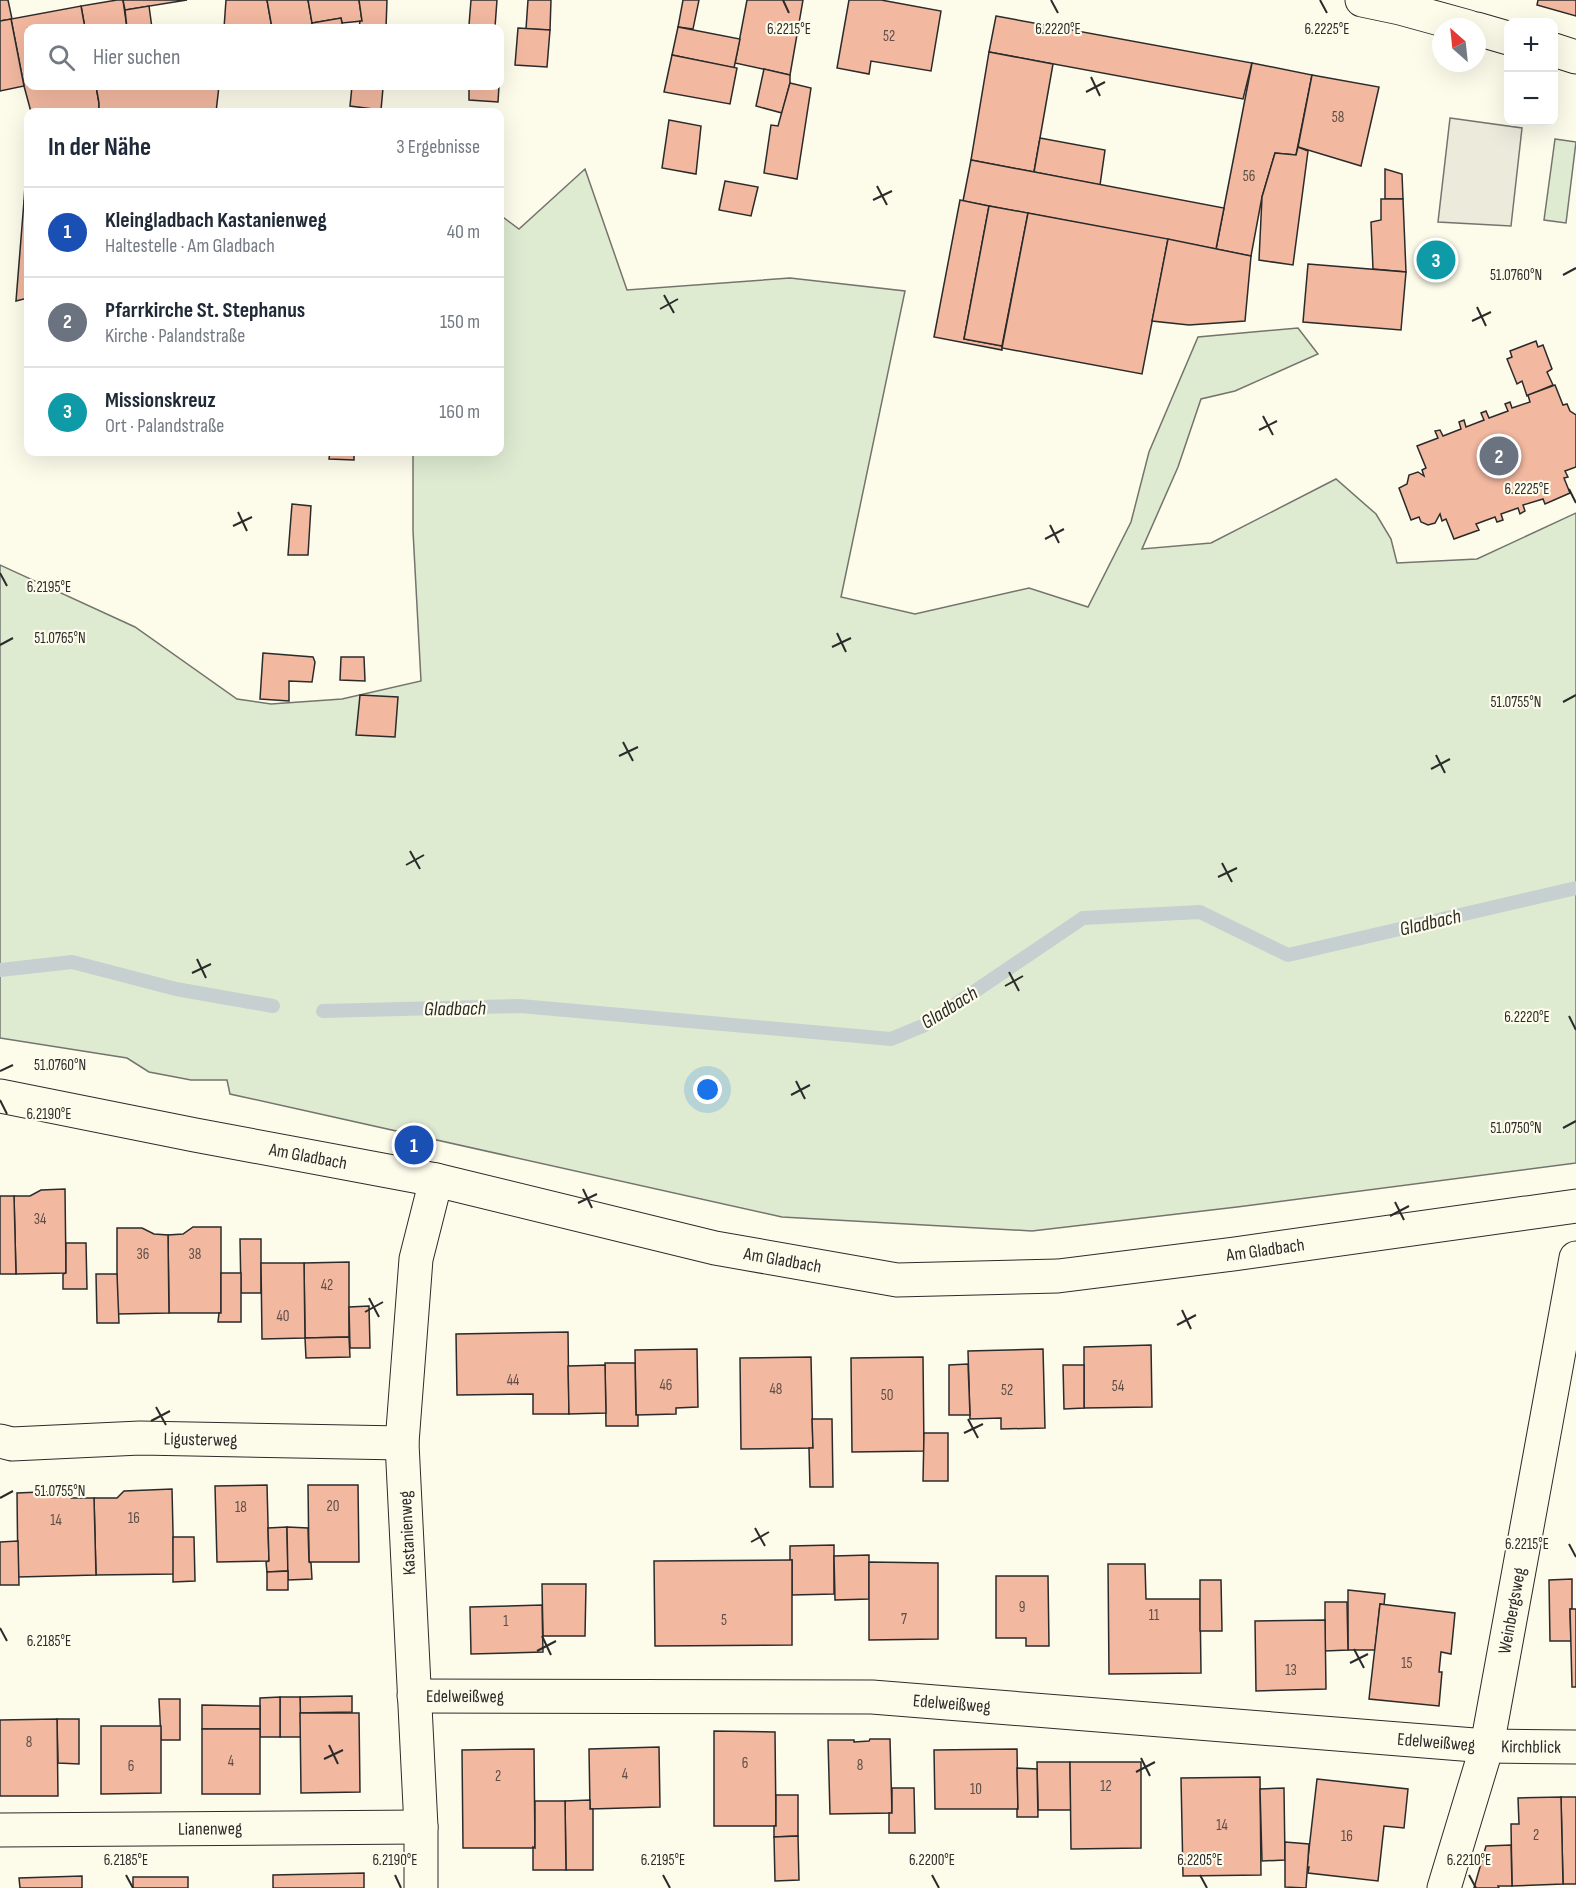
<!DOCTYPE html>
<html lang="de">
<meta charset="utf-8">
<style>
:root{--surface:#fff;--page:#f6f6f7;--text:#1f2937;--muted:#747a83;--line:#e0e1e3;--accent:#1a73e8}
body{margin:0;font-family:"Sofia Sans Condensed",sans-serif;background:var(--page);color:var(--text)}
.controls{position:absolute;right:18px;top:18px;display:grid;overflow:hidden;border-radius:12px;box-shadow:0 6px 24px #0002}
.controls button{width:54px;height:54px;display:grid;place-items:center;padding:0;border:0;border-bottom:2px solid var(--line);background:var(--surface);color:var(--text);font:30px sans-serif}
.compass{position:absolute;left:1432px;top:18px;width:54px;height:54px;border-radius:50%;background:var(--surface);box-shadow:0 6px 24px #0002;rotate:333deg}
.you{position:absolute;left:708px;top:1090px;width:21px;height:21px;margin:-15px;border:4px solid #fff;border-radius:50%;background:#1a73e8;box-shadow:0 0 0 9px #1a73e833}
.badge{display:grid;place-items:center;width:39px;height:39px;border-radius:50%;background:var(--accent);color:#fff;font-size:20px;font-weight:700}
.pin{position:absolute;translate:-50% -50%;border:3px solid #fff;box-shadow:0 2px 6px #0006}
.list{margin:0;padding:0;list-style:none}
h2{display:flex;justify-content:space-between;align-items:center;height:78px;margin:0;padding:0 24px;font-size:26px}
h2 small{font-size:20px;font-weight:400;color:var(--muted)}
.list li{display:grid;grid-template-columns:39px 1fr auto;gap:18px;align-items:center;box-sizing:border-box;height:90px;padding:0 24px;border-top:2px solid var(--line)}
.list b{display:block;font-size:22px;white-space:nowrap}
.list p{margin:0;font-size:20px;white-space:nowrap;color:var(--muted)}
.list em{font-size:20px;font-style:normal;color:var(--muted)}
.icon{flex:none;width:33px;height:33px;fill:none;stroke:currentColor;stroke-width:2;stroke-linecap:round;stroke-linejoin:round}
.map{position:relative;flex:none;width:1576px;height:1888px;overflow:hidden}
.search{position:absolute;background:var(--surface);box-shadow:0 6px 24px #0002;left:24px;top:24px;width:480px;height:66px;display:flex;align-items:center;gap:15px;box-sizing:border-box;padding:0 21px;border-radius:12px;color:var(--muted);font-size:22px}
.panel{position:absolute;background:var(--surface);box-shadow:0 6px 24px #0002;left:24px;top:108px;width:480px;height:348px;border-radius:12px}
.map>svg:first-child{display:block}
.green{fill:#deebd1;stroke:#74746e;stroke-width:1.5}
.parking{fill:#eceadb;stroke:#74746e;stroke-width:1.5}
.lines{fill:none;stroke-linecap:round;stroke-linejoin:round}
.stream{stroke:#c7d0d0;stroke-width:14}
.building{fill:#f2b8a0;stroke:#2b2b2b;stroke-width:1.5}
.street-casing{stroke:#2b2b2b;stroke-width:35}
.secondary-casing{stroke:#2b2b2b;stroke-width:35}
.street{stroke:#fdfbea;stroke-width:33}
.secondary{stroke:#fdfbea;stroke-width:33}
.ticks{fill:none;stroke:#2b2b2b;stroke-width:2}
.labels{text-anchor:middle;stroke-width:4.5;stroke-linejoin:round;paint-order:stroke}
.number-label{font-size:15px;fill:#5d4e48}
.street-label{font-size:18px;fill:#2b2b2b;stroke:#fdfbea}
.water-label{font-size:20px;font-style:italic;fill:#2b2b2b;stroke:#fdfbea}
.ticks-label{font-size:15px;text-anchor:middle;fill:#2b2b2b;stroke:#fdfbea;stroke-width:4.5;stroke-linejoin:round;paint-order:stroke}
</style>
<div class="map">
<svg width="1576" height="1888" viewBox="0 0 1576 1888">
<rect width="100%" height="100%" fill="#fdfbea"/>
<g class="green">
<polygon points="1555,139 1576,142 1566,223 1544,220"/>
<polygon points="585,169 627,290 790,278 905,291 841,597 915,614 1029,588 1088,607 1131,522 1149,452 1198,337 1298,328 1318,354 1235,391 1201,399 1178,467 1142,549 1211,543 1336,479 1376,514 1391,539 1397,563 1477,559 1576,513 1576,1163 1237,1207 1032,1231 782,1217 230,1094 227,1080 191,1080 149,1072 127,1058 0,1038 0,565 135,627 237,699 271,704 342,699 421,681 413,531 413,452 500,452 500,215 519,229"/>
</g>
<polygon class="parking" points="1450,118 1522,128 1511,226 1438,222"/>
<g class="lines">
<g class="stream">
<polyline points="0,970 72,962 176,989 273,1006"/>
<polyline points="323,1011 520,1006 891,1039 925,1025 1083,918 1200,912 1288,955 1576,888"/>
</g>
</g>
<g class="building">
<polygon points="0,0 8,0 12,19 0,21"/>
<polygon points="117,0 123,0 127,28 85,28 81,6"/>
<polygon points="123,0 187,0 125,10"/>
<polygon points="226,0 267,0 272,28 224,28"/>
<polygon points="267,0 308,0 313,28 272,28"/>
<polygon points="308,0 359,0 362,21 342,23 341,18 312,23"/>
<polygon points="359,0 387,0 386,28 359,28 360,21 362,21"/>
<polygon points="471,0 497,0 495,27 469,25"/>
<polygon points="528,0 551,0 550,30 526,29"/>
<polygon points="683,0 699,0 693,29 678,27"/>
<polygon points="747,0 803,0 790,75 735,63"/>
<polygon points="849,0 881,0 941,11 931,71 871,61 869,74 837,68"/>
<polygon points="1538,0 1576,0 1576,16 1537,5"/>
<polygon points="81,6 85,28 28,28 28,86 96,86 99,103 99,112 31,112 24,86 11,19"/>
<polygon points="149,6 152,28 127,28 125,10"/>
<polygon points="996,16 1252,63 1243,99 989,52"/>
<polygon points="341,18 343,28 313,28 312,23"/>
<polygon points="11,19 24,86 0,91 0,21"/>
<polygon points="678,27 740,39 734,68 672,55"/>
<polygon points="518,28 550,30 547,67 515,65"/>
<polygon points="989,52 1053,64 1034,172 971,160"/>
<polygon points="672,55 737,68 730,104 664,92"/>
<polygon points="1252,63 1312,75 1296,155 1275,153 1262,197 1251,256 1216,249"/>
<polygon points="764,69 790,75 790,83 782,113 756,106"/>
<polygon points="1312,75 1379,87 1361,166 1298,147"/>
<polygon points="790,83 811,88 797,179 764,173 771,125 778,126"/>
<polygon points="96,86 219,86 216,112 99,112 99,103"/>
<polygon points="352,86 383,88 381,110 350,106"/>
<polygon points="469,86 499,86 498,102 469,100"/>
<polygon points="669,120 701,126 696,174 662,168"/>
<polygon points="1040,138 1105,150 1100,185 1034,172"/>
<polygon points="28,141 28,200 24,201"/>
<polygon points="1298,147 1308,151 1293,265 1259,260 1262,197 1275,153 1296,155"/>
<polygon points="971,160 1224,208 1216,249 963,201"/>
<polygon points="1385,169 1402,174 1403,199 1385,199"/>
<polygon points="725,181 758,187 751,216 719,210"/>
<polygon points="1381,199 1403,199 1406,272 1373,269 1371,222 1381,220"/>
<polygon points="28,200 28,298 16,301 24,201"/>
<polygon points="960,200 989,206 964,339 1002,346 1002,350 934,337"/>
<polygon points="989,206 1028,213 1002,346 964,339"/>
<polygon points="1028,213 1168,239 1142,374 1002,348"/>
<polygon points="1168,239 1251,256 1245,321 1189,325 1152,321"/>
<polygon points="1308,264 1406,272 1401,330 1303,322"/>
<polygon points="1536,341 1538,347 1543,345 1552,369 1547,372 1553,385 1527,396 1522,381 1517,384 1507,359 1512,357 1510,351"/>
<polygon points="1555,385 1563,405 1567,404 1570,411 1576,415 1576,467 1565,471 1568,477 1564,478 1570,493 1545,504 1543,499 1523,505 1525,511 1520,514 1518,508 1501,514 1503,520 1497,522 1495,517 1476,524 1479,530 1454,539 1446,519 1442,521 1440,514 1435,523 1428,525 1421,522 1419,517 1411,520 1399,488 1407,484 1409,475 1418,472 1424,476 1422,470 1426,468 1417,446 1438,438 1435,431 1440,430 1443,436 1461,429 1459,422 1464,420 1466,427 1484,420 1481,413 1486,411 1489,418 1508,411 1505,404 1510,402 1512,408 1530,402 1528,395"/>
<polygon points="330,452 354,452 354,460 329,459"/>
<polygon points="292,504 311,506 308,555 288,555"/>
<polygon points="263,653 313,657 315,662 312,682 289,681 289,701 260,699"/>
<polygon points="341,657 364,657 365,681 340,680"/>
<polygon points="360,695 398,697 395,737 356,735"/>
<polygon points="65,1189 66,1273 16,1274 14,1196 30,1196 41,1190"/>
<polygon points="0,1196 14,1196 16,1274 0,1274"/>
<polygon points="193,1227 221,1227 221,1313 169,1313 168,1235 183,1234"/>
<polygon points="117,1228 142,1228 154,1234 168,1235 169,1313 117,1314"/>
<polygon points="240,1239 261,1239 261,1293 241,1293"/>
<polygon points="66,1243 86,1243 87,1289 63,1289 63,1274 66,1273"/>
<polygon points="349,1262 349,1337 305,1338 304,1263"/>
<polygon points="261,1263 304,1263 305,1338 262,1339"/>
<polygon points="221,1273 241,1273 241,1322 218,1322 219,1313 221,1313"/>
<polygon points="96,1274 117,1274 119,1323 97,1323"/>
<polygon points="369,1306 370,1348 350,1348 349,1307"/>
<polygon points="568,1332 569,1414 533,1414 533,1394 457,1395 456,1334"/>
<polygon points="349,1337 350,1357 306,1358 305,1338"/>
<polygon points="1151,1345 1152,1407 1084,1408 1084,1347"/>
<polygon points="697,1349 698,1407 676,1408 676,1414 636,1415 635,1350"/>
<polygon points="1043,1349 1045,1428 1001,1429 1001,1418 970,1419 968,1351"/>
<polygon points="811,1357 813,1448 741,1449 740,1358"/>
<polygon points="923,1357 924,1451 852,1452 851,1358"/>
<polygon points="605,1363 635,1363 636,1415 638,1415 638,1426 606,1426"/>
<polygon points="968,1364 970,1415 949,1415 949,1365"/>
<polygon points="605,1365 606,1413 569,1414 568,1366"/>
<polygon points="1063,1365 1084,1365 1084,1408 1064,1409"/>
<polygon points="812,1419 832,1419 833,1487 810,1487 809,1448 813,1448"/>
<polygon points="924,1433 948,1433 948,1481 923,1481"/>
<polygon points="267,1485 269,1561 217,1562 215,1486"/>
<polygon points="308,1485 358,1485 359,1562 309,1562"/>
<polygon points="172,1489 174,1574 96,1575 94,1498 117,1498 124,1491"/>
<polygon points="64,1491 71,1498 94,1498 96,1575 18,1577 17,1493"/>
<polygon points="287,1527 288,1571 267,1572 266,1562 269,1561 268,1528"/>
<polygon points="287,1527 308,1528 309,1562 311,1563 312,1579 288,1580"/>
<polygon points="173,1537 194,1537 195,1581 173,1582"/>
<polygon points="18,1541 19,1585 0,1585 0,1542"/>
<polygon points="834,1545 834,1594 792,1595 792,1560 790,1560 790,1546"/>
<polygon points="869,1555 869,1599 835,1600 834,1556"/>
<polygon points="790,1560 792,1560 792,1645 655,1646 654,1561"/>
<polygon points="869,1562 938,1563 938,1639 869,1640"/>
<polygon points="1108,1564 1145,1564 1146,1599 1200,1599 1201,1673 1109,1674"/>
<polygon points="288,1571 288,1590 267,1590 267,1572"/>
<polygon points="996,1576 1048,1576 1049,1646 1026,1646 1026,1638 996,1638"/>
<polygon points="1572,1579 1572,1609 1570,1609 1571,1641 1550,1641 1549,1580"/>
<polygon points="1200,1580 1221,1580 1222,1631 1200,1631"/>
<polygon points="542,1584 586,1584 585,1636 543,1636"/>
<polygon points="1348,1590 1385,1594 1384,1605 1380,1604 1375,1650 1348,1650"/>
<polygon points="1325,1602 1347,1602 1348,1650 1325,1651"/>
<polygon points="1380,1604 1455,1613 1451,1654 1441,1652 1439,1672 1442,1672 1439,1706 1369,1699"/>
<polygon points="542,1605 543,1652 471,1654 470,1607"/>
<polygon points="1570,1609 1576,1609 1576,1687 1572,1687"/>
<polygon points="1325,1620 1326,1689 1256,1691 1255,1621"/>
<polygon points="352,1696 352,1712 300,1713 300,1697"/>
<polygon points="280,1697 300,1697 301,1737 280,1737"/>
<polygon points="280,1697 280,1737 260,1737 260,1698"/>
<polygon points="159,1699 180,1699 180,1740 161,1740"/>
<polygon points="202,1705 260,1706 260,1729 202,1729"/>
<polygon points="300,1713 359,1713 360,1792 301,1793"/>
<polygon points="57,1719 79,1719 79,1764 58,1763"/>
<polygon points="57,1719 58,1796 0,1796 0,1720"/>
<polygon points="101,1726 161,1726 161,1793 101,1794"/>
<rect x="202" y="1729" width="58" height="65"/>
<polygon points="714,1731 775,1732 776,1826 714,1826"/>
<polygon points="870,1739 890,1739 892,1813 830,1814 828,1740 854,1740 854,1742 869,1741"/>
<polygon points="659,1747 660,1807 590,1809 589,1749"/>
<polygon points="534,1749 535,1848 463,1848 462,1750"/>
<polygon points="1017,1749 1018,1809 935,1809 934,1750"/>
<polygon points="1037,1762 1070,1762 1071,1810 1038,1810"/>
<polygon points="1070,1762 1141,1762 1141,1848 1071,1849"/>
<polygon points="1017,1768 1037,1769 1038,1817 1017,1817 1017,1809 1018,1809"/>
<polygon points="1260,1777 1261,1875 1183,1876 1181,1778"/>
<polygon points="1317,1779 1408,1789 1404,1828 1384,1826 1378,1881 1308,1873 1309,1867 1307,1867"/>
<polygon points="892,1788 914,1788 915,1833 889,1833 889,1813 892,1813"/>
<polygon points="1284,1788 1285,1860 1262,1861 1260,1789"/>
<polygon points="776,1795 798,1795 798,1836 774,1837 774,1826 776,1826"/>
<polygon points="1561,1797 1576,1797 1576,1884 1563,1884"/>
<polygon points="1561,1797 1563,1884 1512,1886 1511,1824 1519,1824 1518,1798"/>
<polygon points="590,1800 590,1809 593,1809 593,1870 566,1870 565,1801"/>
<polygon points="535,1801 565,1801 566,1870 533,1870 533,1847 535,1848"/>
<polygon points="798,1836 799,1880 775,1881 774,1837"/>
<polygon points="1285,1842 1309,1844 1306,1888 1285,1887"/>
<polygon points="1511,1845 1512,1886 1498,1886 1499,1888 1474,1888 1486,1846"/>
<polygon points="364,1873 364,1888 273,1888 273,1875"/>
<polygon points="82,1876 82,1888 20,1888 19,1878"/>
<rect x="133" y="1877" width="55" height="11"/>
</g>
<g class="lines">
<g class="street-casing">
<g id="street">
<path id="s1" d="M0 1096 195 1135 436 1180 715 1248 897 1280 1058 1276 1234 1254 1576 1206"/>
<path id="s2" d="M0 1441 12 1444 140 1438 402 1443"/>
<path id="s3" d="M414 1696 872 1697 1487 1746 1576 1747"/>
<path id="s4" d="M0 1830 421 1827"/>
<polyline points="421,1888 421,1827 402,1443 416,1259 436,1180"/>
<path id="s5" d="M1444 1888 1487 1746 1576 1258"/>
</g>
</g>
<g class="secondary-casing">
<g id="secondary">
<polyline points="1362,0 1400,8 1469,27"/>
<polyline points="1477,29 1508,38"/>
<polyline points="1554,50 1576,57"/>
</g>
</g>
<use href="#street" class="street"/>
<use href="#secondary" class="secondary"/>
</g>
<path class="ticks" d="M783 0 789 13M1051 0 1058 13M1320 0 1327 13M1091 77 1100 96M1086 92 1105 82M877 186 887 205M873 200 892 191M1563 275 1576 268M664 295 674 313M1477 307 1486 326M660 309 678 299M1472 321 1491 312M1263 416 1273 435M1259 430 1277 421M1569 489 1576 503M238 512 247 531M1050 525 1059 543M233 526 252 517M1045 539 1064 529M0 573 7 586M837 633 846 652M0 645 13 638M832 647 851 638M1563 702 1576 695M623 742 633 761M1436 755 1445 773M619 756 638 747M1431 769 1450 759M410 851 420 869M1222 863 1232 882M406 865 424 855M1218 877 1237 868M197 959 206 978M1009 972 1019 991M192 973 211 964M1005 986 1023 976M1569 1016 1576 1030M0 1071 13 1065M796 1081 805 1099M791 1095 810 1085M0 1100 7 1114M1563 1128 1576 1121M583 1189 592 1208M1395 1202 1404 1220M578 1203 597 1194M1390 1216 1409 1206M369 1298 379 1317M1182 1310 1191 1329M365 1312 383 1302M1177 1325 1196 1315M156 1407 166 1425M968 1419 978 1438M151 1421 170 1411M964 1433 983 1424M0 1498 13 1491M755 1528 765 1546M751 1542 769 1532M1569 1544 1576 1557M0 1628 7 1641M542 1636 551 1655M1354 1649 1364 1668M537 1651 556 1641M1350 1663 1368 1654M329 1745 338 1764M1141 1758 1150 1776M324 1759 343 1750M1136 1772 1155 1762M126 1875 133 1888M395 1875 401 1888M663 1875 670 1888M932 1875 939 1888M1200 1875 1207 1888M1469 1875 1476 1888"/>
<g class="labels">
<g class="number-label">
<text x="889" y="41">52</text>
<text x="1338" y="122">58</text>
<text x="1249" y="181">56</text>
<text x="40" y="1224">34</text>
<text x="143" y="1259">36</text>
<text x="195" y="1259">38</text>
<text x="327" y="1290">42</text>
<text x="283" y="1321">40</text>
<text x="513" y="1385">44</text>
<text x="666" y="1390">46</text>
<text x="1118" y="1391">54</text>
<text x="776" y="1394">48</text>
<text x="1007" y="1395">52</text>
<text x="887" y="1400">50</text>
<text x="333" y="1511">20</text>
<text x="241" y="1512">18</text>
<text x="134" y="1523">16</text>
<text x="56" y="1525">14</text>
<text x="1022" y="1612">9</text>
<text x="1154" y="1620">11</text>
<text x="904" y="1624">7</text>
<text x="724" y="1625">5</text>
<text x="506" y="1626">1</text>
<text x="1407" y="1668">15</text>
<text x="1291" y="1675">13</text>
<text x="29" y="1747">8</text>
<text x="231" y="1766">4</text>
<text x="745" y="1768">6</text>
<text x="860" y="1770">8</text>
<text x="131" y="1771">6</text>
<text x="625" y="1779">4</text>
<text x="498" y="1781">2</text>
<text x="1106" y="1791">12</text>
<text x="976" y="1794">10</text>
<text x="1222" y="1830">14</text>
<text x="1536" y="1840">2</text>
<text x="1347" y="1841">16</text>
</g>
<g class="street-label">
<text dy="6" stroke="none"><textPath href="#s1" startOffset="314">Am Gladbach</textPath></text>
<text dy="6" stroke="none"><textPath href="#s1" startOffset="1286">Am Gladbach</textPath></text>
<text dy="6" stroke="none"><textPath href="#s1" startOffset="800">Am Gladbach</textPath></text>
<text dy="6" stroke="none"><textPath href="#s2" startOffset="201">Ligusterweg</textPath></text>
<text transform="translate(407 1533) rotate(-93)" y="6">Kastanienweg</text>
<text dy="6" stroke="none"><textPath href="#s5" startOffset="286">Weinbergsweg</textPath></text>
<text dy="6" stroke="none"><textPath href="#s3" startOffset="51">Edelweißweg</textPath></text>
<text dy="6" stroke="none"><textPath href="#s3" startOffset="538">Edelweißweg</textPath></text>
<text dy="6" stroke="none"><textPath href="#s3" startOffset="1024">Edelweißweg</textPath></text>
<text dy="6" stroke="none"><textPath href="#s3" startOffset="1119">Kirchblick</textPath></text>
<text dy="6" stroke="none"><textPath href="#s4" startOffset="210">Lianenweg</textPath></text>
</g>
<g class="water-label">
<text transform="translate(1430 922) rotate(-13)" y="7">Gladbach</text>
<text transform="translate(949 1007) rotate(-32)" y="7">Gladbach</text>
<text transform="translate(455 1008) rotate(-1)" y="7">Gladbach</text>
</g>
</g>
<g class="ticks-label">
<text x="789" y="34">6.2215°E</text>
<text x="1058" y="34">6.2220°E</text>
<text x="1327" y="34">6.2225°E</text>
<text x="1516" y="280">51.0760°N</text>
<text x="1527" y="494">6.2225°E</text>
<text x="49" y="592">6.2195°E</text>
<text x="60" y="643">51.0765°N</text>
<text x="1516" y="707">51.0755°N</text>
<text x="1527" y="1022">6.2220°E</text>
<text x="60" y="1070">51.0760°N</text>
<text x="49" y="1119">6.2190°E</text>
<text x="1516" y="1133">51.0750°N</text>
<text x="60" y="1496">51.0755°N</text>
<text x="1527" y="1549">6.2215°E</text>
<text x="49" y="1646">6.2185°E</text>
<text x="126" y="1865">6.2185°E</text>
<text x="395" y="1865">6.2190°E</text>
<text x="663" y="1865">6.2195°E</text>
<text x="932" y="1865">6.2200°E</text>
<text x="1200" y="1865">6.2205°E</text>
<text x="1469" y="1865">6.2210°E</text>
</g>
</svg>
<div class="controls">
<button>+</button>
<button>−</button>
</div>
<svg class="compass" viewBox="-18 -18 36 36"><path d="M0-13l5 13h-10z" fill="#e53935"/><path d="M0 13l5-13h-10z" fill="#747a83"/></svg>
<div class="you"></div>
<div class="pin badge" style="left:414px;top:1145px;background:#1a4fb4">1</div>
<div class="pin badge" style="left:1499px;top:456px;background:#6b7280">2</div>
<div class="pin badge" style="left:1436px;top:260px;background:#0f9aa8">3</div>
<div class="search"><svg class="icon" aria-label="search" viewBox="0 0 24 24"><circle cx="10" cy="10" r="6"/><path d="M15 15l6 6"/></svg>Hier suchen</div>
<section class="panel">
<h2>In der Nähe<small>3 Ergebnisse</small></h2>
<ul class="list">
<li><span class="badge" style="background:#1a4fb4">1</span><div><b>Kleingladbach Kastanienweg</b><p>Haltestelle · Am Gladbach</p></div><em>40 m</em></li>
<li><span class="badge" style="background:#6b7280">2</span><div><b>Pfarrkirche St. Stephanus</b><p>Kirche · Palandstraße</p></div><em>150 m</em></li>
<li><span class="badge" style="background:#0f9aa8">3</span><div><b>Missionskreuz</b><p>Ort · Palandstraße</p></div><em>160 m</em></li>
</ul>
</section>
</div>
